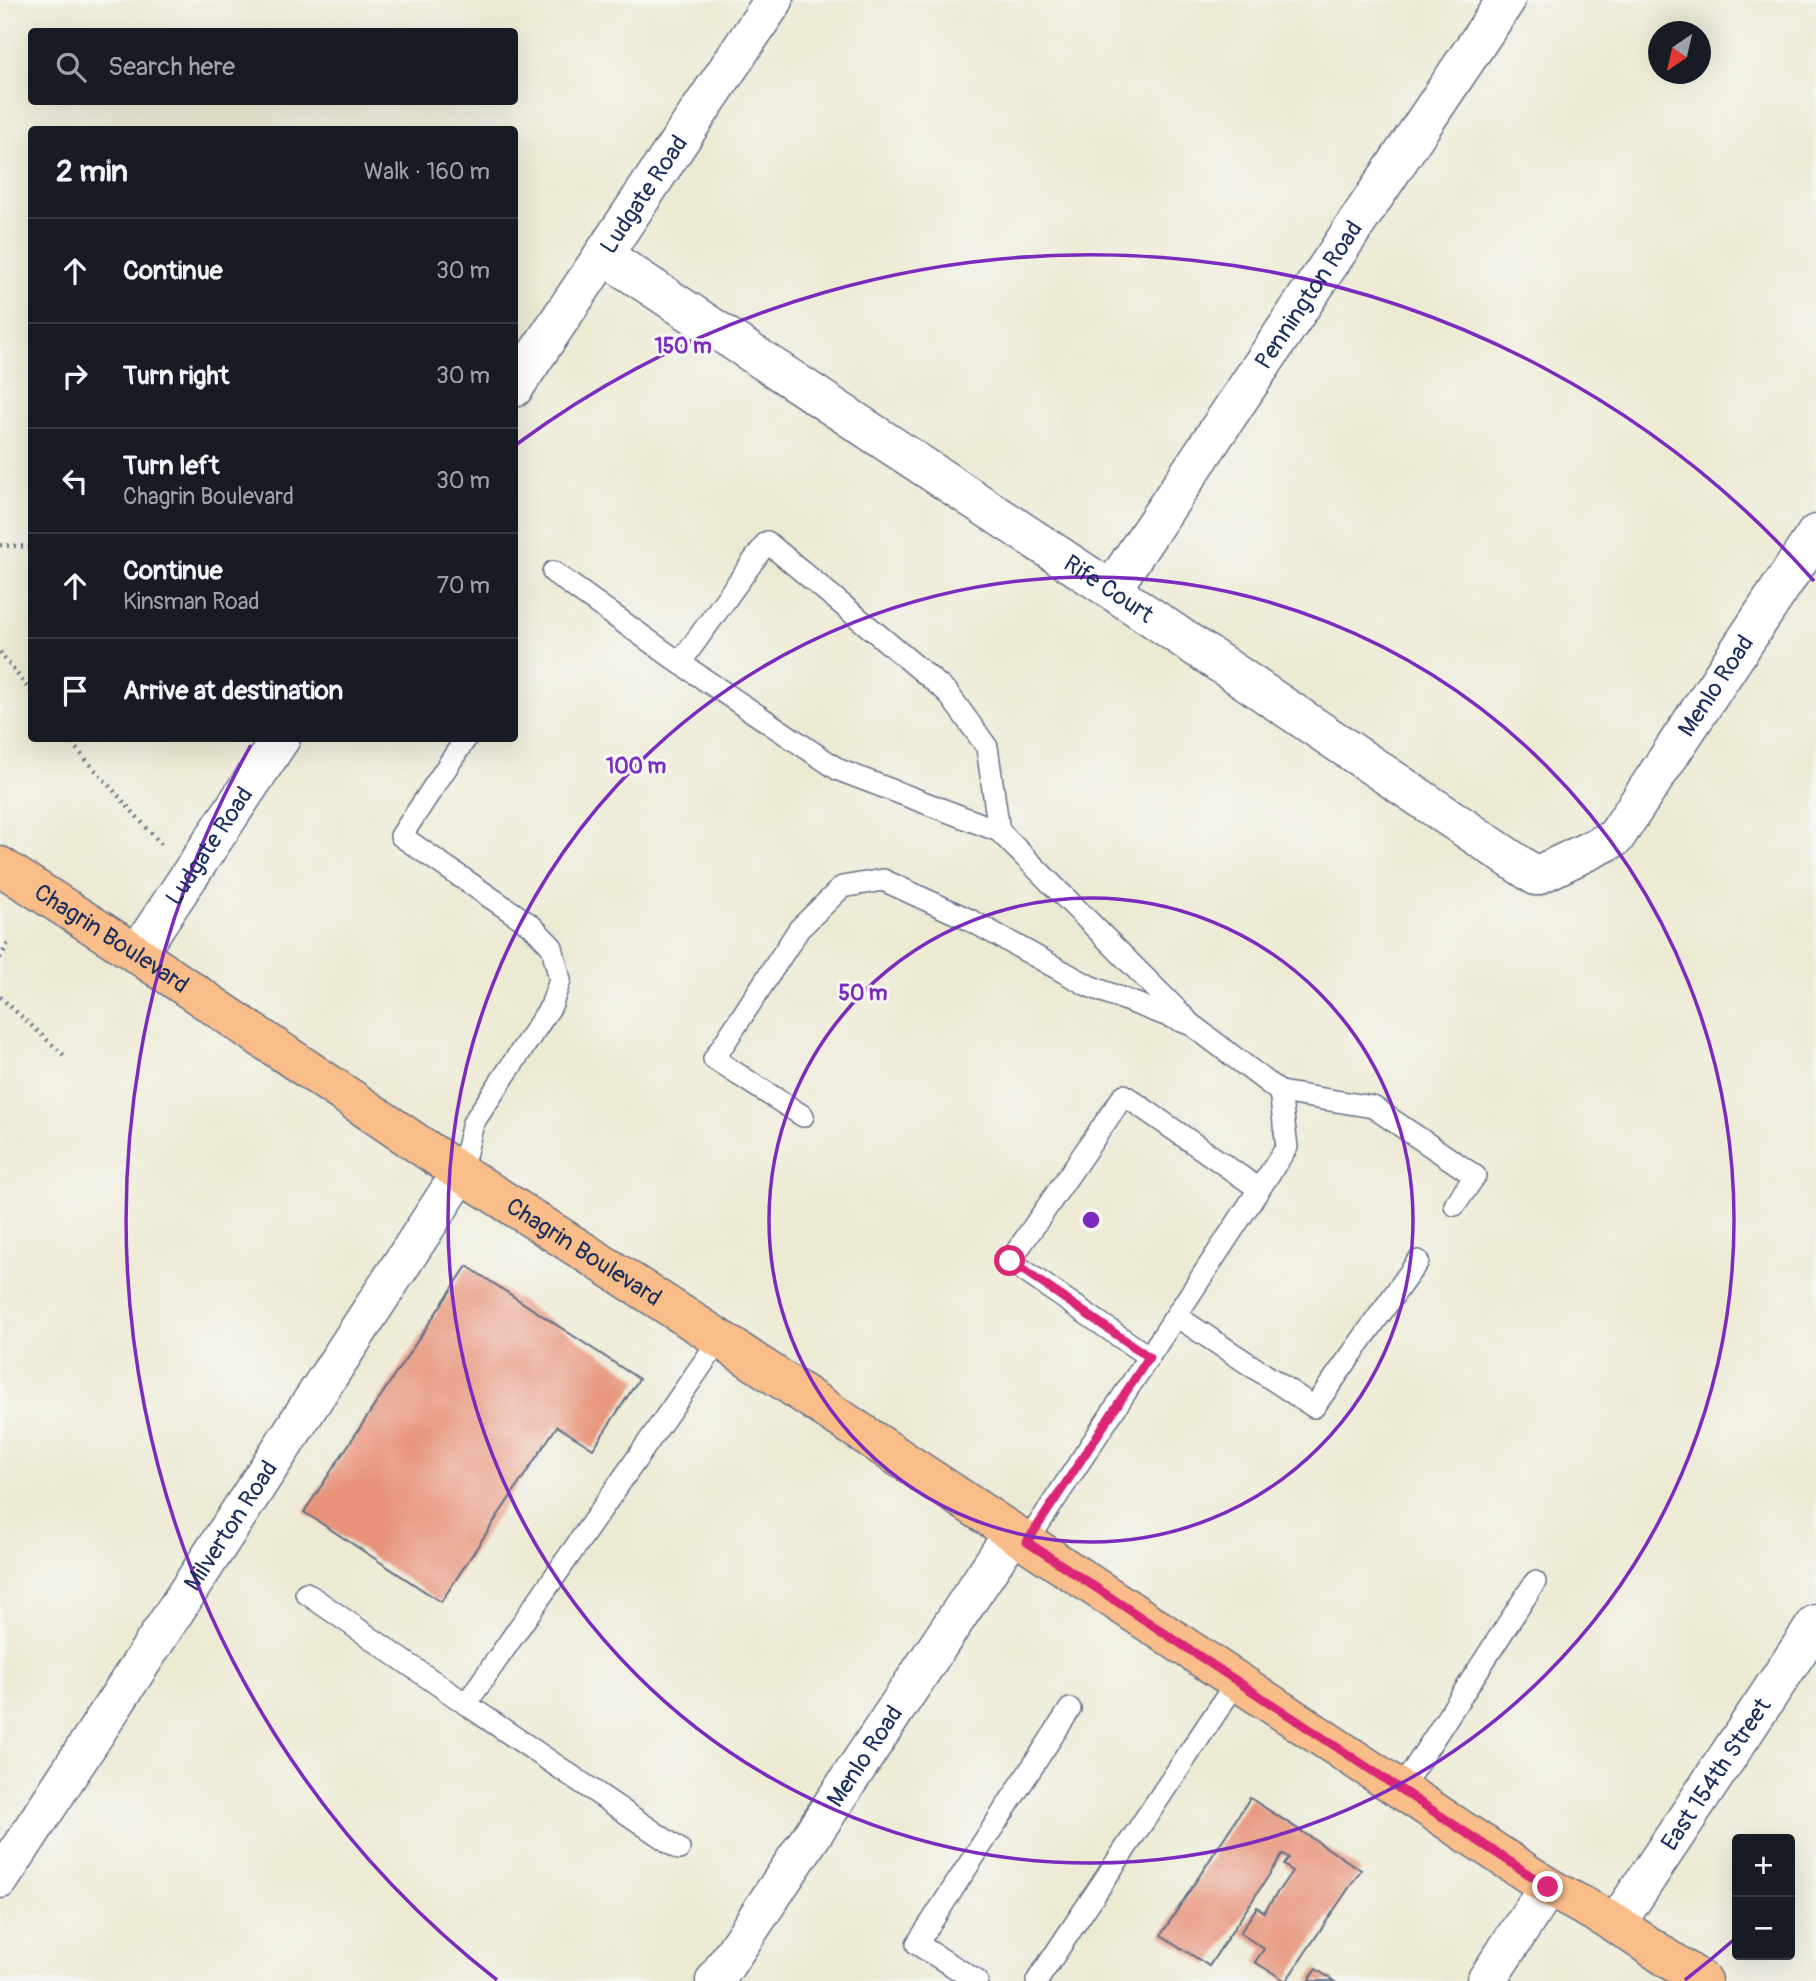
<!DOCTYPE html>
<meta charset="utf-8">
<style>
:root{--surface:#171b24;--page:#242831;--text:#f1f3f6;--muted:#9ea1a6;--line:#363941}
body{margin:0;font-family:Pangolin,sans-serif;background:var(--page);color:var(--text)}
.controls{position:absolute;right:21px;bottom:21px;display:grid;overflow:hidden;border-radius:7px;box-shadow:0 7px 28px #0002}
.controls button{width:63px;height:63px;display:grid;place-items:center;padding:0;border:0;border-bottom:2px solid var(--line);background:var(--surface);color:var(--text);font:35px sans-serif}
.compass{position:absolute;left:1648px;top:21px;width:63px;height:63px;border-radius:50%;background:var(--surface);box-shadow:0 7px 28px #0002;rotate:214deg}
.stop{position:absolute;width:21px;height:21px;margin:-16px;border:5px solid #db2777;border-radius:50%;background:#fff}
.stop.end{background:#db2777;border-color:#fff;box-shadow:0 2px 7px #0008}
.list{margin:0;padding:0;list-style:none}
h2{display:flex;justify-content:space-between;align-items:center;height:91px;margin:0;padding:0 28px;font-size:30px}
h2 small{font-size:23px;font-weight:400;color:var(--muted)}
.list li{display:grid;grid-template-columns:46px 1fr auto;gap:21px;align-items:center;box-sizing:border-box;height:105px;padding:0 28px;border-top:2px solid var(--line)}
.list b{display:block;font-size:26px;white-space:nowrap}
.list p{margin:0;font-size:23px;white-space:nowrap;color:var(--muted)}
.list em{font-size:23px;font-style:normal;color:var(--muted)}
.icon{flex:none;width:38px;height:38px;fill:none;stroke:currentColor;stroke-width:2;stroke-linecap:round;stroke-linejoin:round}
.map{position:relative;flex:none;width:1816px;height:1981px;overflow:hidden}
.search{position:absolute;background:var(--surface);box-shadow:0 7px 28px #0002;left:28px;top:28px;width:490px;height:77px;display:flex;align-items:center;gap:18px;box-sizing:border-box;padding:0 24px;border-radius:7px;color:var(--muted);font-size:26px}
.panel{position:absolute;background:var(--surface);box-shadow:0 7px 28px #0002;left:28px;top:126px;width:490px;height:616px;border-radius:7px}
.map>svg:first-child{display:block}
.building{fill:#e79379}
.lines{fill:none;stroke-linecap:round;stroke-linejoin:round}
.lane-casing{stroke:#647087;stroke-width:24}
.street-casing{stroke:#647087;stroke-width:41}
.primary-casing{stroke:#647087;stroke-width:41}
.path{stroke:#647087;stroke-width:4.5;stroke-dasharray:2 5;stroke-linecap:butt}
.lane{stroke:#fff;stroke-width:21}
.street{stroke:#fff;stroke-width:38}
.primary{stroke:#f8bd89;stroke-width:38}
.route{stroke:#db2777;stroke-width:9}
.ring{fill:none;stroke:#7b2cbf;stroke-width:3.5}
.labels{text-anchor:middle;stroke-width:6;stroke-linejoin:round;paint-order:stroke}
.street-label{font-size:24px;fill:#1b2f5e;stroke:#f6f6f2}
.centre{fill:#7b2cbf;stroke:#f6f6f2;stroke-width:3.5}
.ring-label{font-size:21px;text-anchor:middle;font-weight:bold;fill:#7b2cbf;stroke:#f6f6f2;stroke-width:6;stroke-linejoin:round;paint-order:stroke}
</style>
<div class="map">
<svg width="1816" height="1981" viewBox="0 0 1816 1981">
<rect width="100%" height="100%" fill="#f6f6f2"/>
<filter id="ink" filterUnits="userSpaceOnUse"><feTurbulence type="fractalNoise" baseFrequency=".0143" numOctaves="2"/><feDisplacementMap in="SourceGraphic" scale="14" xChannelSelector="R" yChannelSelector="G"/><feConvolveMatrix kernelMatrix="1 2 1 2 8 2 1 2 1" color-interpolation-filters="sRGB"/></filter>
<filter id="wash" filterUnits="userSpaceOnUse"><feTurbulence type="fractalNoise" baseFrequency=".00686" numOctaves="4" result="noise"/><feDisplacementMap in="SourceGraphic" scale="28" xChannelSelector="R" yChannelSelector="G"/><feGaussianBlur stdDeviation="1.57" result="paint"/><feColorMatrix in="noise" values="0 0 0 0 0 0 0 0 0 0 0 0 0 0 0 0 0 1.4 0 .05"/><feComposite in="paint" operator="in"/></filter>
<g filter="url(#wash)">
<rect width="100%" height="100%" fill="#edead4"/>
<g id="blocks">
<g class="building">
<polygon points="467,1266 639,1379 593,1449 557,1426 441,1602 304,1512"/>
<polygon points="1250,1798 1361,1870 1286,1981 1255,1962 1264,1949 1240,1933 1257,1907 1264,1912 1292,1871 1284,1865 1289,1858 1283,1854 1209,1966 1161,1935"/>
<polygon points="1316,1969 1334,1981 1308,1981"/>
</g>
</g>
</g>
<g filter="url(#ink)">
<use href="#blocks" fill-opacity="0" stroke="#647087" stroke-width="2"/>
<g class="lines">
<g class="lane-casing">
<g id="lane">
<polyline points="553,572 680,663"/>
<polyline points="999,831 839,770 680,663 767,542 947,692 987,747 999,831 1186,1019"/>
<polyline points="1280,1092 1373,1107 1475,1176 1455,1205"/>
<polyline points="803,1116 714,1059 799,929 842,887 883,880 970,920 1089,986 1192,1025 1280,1092 1287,1147 1027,1542"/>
<polyline points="461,1173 473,1123 551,1006 560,980 552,947 532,926 401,836 466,738"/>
<polyline points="1176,1316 1314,1407 1418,1261"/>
<polyline points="1149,1357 1010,1261 1124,1095 1259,1189"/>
<polyline points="306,1593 466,1704 720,1339"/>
<polyline points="466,1704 679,1849"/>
<polyline points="1401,1789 1535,1582"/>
<polyline points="977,1981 917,1944 1070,1709"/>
<polyline points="1037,1981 1237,1681"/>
</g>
</g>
<g class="street-casing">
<g id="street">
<path id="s1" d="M603 255 1111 590 1536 876 1615 838 1816 534"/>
<path id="s2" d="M514 388 774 0"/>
<path id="s3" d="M1111 590 1506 0"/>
<path id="s4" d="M137 954 281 738"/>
<path id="s5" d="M0 1879 461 1173"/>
<path id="s6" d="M1616 1924 1816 1624"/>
<path id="s7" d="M715 1981 1013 1533"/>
<polyline points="1486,1981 1548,1887"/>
</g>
</g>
<g class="primary-casing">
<g id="primary">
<path id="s8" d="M0 866 137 954 461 1173 720 1339 1548 1887 1616 1924 1702 1981"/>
</g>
</g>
<g class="path">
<polyline points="0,545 32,547"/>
<polyline points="0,652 32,693"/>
<polyline points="67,738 161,844"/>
<polyline points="0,958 8,943"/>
<polyline points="0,997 66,1057"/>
</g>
<use href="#lane" class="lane"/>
<use href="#street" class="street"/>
<use href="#primary" class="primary"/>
</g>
</g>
<g class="lines" filter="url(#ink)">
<polyline class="route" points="1010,1261 1149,1357 1027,1542 1548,1887"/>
</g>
<g class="ring">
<circle cx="1091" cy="1220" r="322"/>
<circle cx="1091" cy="1220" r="643"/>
<path d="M1737 1937A965 965 0 0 1 1685 1980M497 1980A965 965 0 0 1 251 745M517 444A965 965 0 0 1 1814 581"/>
</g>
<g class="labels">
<g class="street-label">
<text dy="8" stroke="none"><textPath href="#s2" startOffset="233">Ludgate Road</textPath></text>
<text dy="8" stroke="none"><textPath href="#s3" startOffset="355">Pennington Road</textPath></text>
<text dy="8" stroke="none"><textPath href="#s1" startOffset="606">Rife Court</textPath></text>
<text dy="8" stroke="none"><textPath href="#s1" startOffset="1391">Menlo Road</textPath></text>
<text dy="8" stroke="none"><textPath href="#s4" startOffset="130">Ludgate Road</textPath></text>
<text dy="8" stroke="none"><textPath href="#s8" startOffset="133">Chagrin Boulevard</textPath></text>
<text dy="8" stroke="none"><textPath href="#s8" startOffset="700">Chagrin Boulevard</textPath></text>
<text dy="8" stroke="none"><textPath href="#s5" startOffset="422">Milverton Road</textPath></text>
<text dy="8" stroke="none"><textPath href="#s7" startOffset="270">Menlo Road</textPath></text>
<text dy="8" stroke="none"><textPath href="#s6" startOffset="180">East 154th Street</textPath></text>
</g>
</g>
<circle cx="1091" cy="1220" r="10" class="centre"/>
<g class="ring-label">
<text x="683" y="353">150 m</text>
<text x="636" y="773">100 m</text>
<text x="863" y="1000">50 m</text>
</g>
</svg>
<div class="controls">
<button>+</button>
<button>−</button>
</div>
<svg class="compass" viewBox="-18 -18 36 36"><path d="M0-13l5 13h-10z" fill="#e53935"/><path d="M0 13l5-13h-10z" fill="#9ea1a6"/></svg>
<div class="stop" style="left:1010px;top:1261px"></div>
<div class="stop end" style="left:1548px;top:1887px"></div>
<div class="search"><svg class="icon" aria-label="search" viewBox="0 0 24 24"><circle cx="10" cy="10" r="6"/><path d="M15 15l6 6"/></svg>Search here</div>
<section class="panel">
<h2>2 min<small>Walk · 160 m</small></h2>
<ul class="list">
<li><svg class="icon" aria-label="ahead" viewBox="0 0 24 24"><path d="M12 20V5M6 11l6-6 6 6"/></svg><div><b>Continue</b></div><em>30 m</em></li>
<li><svg class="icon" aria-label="right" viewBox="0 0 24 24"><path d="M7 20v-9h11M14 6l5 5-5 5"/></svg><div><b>Turn right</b></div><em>30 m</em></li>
<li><svg class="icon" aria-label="left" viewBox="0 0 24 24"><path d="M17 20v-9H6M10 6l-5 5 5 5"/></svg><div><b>Turn left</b><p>Chagrin Boulevard</p></div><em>30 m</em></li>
<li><svg class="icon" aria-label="ahead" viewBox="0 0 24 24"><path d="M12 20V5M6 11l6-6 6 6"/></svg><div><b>Continue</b><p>Kinsman Road</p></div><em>70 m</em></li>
<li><svg class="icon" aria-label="arrive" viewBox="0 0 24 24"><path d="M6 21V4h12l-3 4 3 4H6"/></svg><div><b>Arrive at destination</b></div></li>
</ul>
</section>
</div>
